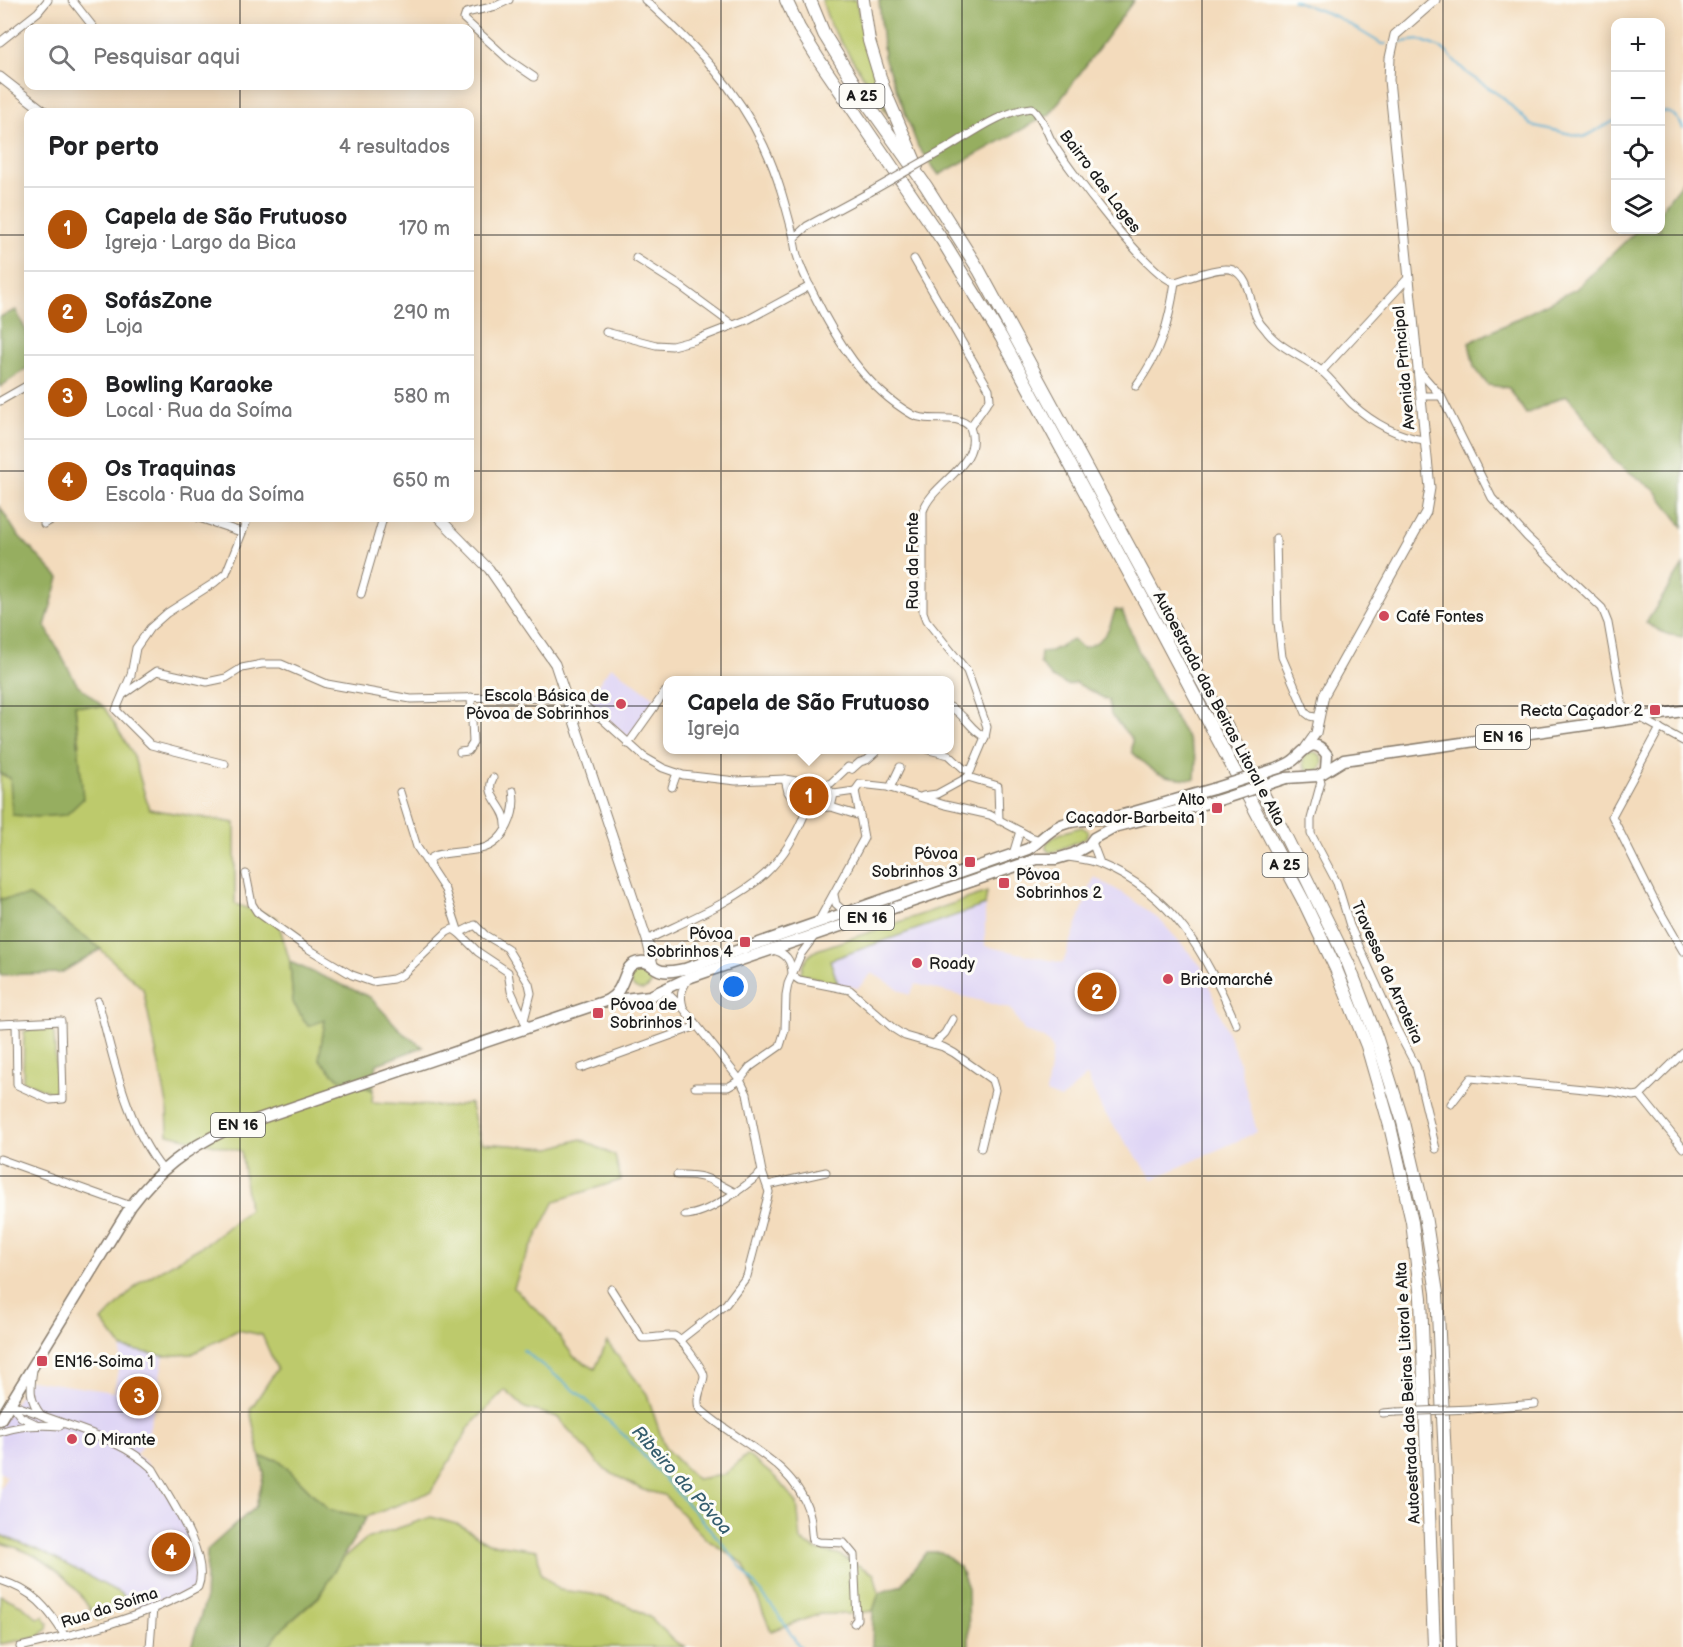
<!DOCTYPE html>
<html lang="pt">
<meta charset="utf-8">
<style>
:root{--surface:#fff;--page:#f6f6f6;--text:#202124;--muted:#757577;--line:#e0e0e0;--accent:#b45309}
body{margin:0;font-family:"Balsamiq Sans",sans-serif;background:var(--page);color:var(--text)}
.controls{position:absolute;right:18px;top:18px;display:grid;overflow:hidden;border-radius:12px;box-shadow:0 3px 15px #0003}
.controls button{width:54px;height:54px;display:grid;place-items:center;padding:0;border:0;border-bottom:2px solid var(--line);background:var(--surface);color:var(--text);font:30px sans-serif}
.you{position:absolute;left:734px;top:987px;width:21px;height:21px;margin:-15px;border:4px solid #fff;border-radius:50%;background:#1a73e8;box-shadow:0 0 0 9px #1a73e833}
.badge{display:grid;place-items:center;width:39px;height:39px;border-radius:50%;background:var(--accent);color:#fff;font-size:20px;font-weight:700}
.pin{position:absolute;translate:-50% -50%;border:3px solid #fff;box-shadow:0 2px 6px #0006}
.popup{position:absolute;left:663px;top:676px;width:291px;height:78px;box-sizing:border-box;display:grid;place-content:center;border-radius:12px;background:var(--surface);filter:drop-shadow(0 2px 4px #0005);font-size:20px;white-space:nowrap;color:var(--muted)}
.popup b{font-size:22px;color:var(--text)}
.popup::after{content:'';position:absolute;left:50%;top:100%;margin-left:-12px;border:12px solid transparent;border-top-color:var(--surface)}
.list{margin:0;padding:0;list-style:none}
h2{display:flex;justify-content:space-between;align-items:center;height:78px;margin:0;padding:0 24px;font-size:26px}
h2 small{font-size:20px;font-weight:400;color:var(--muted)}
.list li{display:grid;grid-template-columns:39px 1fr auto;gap:18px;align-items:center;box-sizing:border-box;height:84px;padding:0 24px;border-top:2px solid var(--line)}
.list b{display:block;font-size:22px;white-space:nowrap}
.list p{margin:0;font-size:20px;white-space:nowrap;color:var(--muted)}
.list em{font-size:20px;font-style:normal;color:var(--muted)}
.icon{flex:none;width:33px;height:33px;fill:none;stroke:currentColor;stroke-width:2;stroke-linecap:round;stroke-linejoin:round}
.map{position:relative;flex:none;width:1683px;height:1647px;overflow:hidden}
.search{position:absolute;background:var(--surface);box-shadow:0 3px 15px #0003;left:24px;top:24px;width:450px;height:66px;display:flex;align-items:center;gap:15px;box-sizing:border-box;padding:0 21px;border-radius:12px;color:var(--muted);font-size:22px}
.panel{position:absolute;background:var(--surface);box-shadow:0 3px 15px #0003;left:24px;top:108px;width:450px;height:414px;border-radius:12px}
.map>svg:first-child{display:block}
.built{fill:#dfd5f5}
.green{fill:#bdca6c;stroke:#6c7344;stroke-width:1.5}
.forest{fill:#96ae60;stroke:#59653e;stroke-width:1.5}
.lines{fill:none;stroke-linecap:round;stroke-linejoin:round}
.stream{stroke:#54add2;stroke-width:2}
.street-casing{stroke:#887c6c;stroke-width:9}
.secondary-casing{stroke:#887c6c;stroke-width:11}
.primary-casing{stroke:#887c6c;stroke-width:13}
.highway-casing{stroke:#887c6c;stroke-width:14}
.street{stroke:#fff;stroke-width:7}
.secondary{stroke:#fff;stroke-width:9}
.primary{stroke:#fff;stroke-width:10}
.highway{stroke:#fff;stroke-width:12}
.street-bridge-casing{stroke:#887c6c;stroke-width:9;stroke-linecap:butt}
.primary-bridge-casing{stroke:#887c6c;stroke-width:13;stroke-linecap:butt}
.street-bridge{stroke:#fff;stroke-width:7}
.primary-bridge{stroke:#fff;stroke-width:10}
.grid{fill:none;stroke:#1c1c1c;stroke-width:1.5;stroke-opacity:0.55}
.poi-dot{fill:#d1495b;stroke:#fdfcf7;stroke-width:2}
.labels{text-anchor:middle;stroke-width:6;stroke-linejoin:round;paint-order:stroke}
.shield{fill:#fdfcf7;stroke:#605f5e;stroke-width:1.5}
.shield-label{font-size:15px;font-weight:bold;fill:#1c1c1c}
.street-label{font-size:16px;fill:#1c1c1c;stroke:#fdfcf7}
.poi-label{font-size:16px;fill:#1c1c1c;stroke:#fdfcf7;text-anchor:start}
.water-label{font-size:18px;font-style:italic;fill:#355d6e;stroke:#fdfcf7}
</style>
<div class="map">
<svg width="1683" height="1647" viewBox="0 0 1683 1647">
<rect width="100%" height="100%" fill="#fdfcf7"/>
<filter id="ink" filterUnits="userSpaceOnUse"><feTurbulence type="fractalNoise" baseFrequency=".0167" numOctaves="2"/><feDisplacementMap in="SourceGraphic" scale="12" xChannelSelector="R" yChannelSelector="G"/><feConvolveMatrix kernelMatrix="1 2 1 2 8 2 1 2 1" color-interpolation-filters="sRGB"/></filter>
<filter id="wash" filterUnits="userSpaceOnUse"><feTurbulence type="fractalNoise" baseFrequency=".008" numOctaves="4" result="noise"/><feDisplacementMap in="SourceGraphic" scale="24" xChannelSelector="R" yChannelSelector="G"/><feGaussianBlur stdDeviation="1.35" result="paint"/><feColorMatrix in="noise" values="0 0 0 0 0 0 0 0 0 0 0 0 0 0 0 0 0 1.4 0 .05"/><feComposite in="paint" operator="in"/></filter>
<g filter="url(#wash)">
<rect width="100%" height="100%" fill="#f3dbbc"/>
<g class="built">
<polygon points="611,666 655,698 628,737 587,700"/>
<polygon points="1094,877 1126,895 1161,921 1202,967 1238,1059 1257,1132 1153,1179 1102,1110 1087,1076 1061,1099 1046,1093 1053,1048 1042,1037 1025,1032 1011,1009 916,984 909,995 872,973 858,988 838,984 830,960 985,905 985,946 1063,963"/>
<polygon points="122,1348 164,1356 147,1441 135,1454 146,1462 180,1514 201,1572 193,1590 138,1608 131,1601 69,1565 0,1535 0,1488 7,1477 0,1472 0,1426 29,1380 114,1392"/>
</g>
<g class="green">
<polygon points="822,0 856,0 864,39 889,116 830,25"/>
<polygon points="75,705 104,707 133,754 149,809 235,823 235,904 277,918 290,962 293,1003 325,1020 323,1038 338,1078 373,1090 372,1102 450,1107 470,1103 481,1143 551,1148 581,1139 615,1156 621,1180 555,1201 521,1267 514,1288 547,1320 574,1357 595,1369 607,1342 647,1394 665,1448 696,1479 724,1475 747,1455 775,1477 797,1503 801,1541 817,1550 838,1554 874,1574 879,1593 873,1611 849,1614 820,1614 771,1631 743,1563 706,1539 664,1495 643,1490 605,1470 557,1417 525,1408 505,1390 470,1426 431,1492 367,1517 329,1510 279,1460 260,1457 250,1410 277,1369 262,1335 238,1330 192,1354 164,1356 122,1348 102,1321 140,1282 211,1241 249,1209 241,1151 168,1134 167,1104 143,989 100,949 30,896 0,899 0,774 10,778 80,745"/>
<circle cx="1313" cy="762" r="10"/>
<path d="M1082 827 1088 831 1086 838 1054 852H1049L1046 849V844C1054 834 1069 830 1082 827Z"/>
<path d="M987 892 985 905 830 960 838 984 801 974C802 962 806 957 817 950Z"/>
<circle cx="641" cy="979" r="11"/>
<polygon points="49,1029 54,1033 57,1088 52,1093 23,1081 24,1032 28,1030"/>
<polygon points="431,1517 460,1525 488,1543 537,1550 541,1574 560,1590 592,1594 630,1606 651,1618 677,1643 687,1647 268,1647 282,1629 319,1597 337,1564 366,1539"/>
<path d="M0 1535 41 1551 118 1592 131 1601 97 1621C76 1582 44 1553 0 1543Z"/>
<polygon points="0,1595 23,1606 38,1619 43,1616 48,1623 47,1629 39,1637 0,1644"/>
</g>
<g class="forest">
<polygon points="879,0 1134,0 1050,114 939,175 918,147 884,57"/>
<polygon points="1683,181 1683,527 1656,491 1615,462 1578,408 1566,395 1526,414 1509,388 1488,385 1474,367 1469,343 1576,289 1637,230 1660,230 1661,209"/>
<polygon points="16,310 27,333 27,368 0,387 0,317"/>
<polygon points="0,507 17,534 59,578 45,626 77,684 104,707 75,705 83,799 66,815 37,817 12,815 10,778 0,774"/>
<polygon points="1683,565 1683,637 1666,634 1646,623"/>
<path d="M1115 610 1122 611 1148 673 1188 739 1196 759 1195 779C1161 777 1157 777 1132 752V739L1111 715 1109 701 1076 683 1068 685 1052 678 1040 663 1041 652 1051 651 1072 640 1083 648C1105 641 1109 632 1115 610Z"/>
<polygon points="29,896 101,949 61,973 0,975 0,899"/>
<polygon points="290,962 370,997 403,1033 423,1047 377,1064 373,1090 338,1078 319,1059 325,1020 308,1026 293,1003"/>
<polygon points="260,1457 279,1460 329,1510 367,1517 319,1596 282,1629 268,1647 191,1647 205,1602 207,1550 256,1506 264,1474"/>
<polygon points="926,1552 941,1552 960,1567 968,1589 969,1647 872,1647 873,1611 879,1593 902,1585"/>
</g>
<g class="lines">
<g class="stream">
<polyline points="1293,0 1337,17 1382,44 1386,44"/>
<polyline points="1401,42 1420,40 1443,49 1468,74 1502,97 1531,125 1584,137 1616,120"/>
<path d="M1660 112C1673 111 1678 118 1683 128"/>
<polyline points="523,1350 583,1397 633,1444 718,1538 778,1614 798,1645 801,1647"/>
</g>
</g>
</g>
<g filter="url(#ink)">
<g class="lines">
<g class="street-casing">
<g id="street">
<polyline points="72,0 94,28"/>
<polyline points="509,0 496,6 466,13 464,19 509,60 534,77"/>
<path d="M645 0C692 42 737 88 764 146 778 176 786 207 794 238"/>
<polyline points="0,42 38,12 48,0"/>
<path d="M942 151C970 135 1000 111 1032 108 1042 117 1045 128 1051 140 1064 164 1153 281 1175 282"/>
<path d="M870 192 807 226 794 238C795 257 804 274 812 291 835 338 865 388 913 415 930 424 956 412 970 427"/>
<polyline points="636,258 680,286 733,325"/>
<polyline points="914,259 989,389 990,399 970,427"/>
<polyline points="606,332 656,345 672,346 695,340 749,319 810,286"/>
<polyline points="1322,371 1409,277"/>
<polyline points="1420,372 1441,396 1492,498 1527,537 1602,608 1608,623 1625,719"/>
<path d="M1136 386C1161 352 1169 323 1175 282 1189 278 1221 265 1233 270 1251 278 1249 304 1257 318 1259 322 1262 326 1265 329 1278 348 1303 356 1320 370 1332 379 1341 393 1352 404 1373 423 1396 436 1424 440"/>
<polyline points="1421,396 1441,396"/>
<polyline points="0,401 28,385"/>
<polyline points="199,518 241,532"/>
<polyline points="44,524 55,518"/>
<polyline points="1276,538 1278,622 1282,657 1306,713 1310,716 1319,718"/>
<polyline points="361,594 383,518"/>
<polyline points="124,694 157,671 207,682 226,678 242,668 262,664 281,664 327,684 411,699 500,697 567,700 580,703 602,719 644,757 663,768 683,775 736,781 785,779 824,786 834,794"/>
<path d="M950 707C965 714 970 730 985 737"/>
<polyline points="1639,717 1683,741"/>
<polyline points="1660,728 1612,816 1657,906 1683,951"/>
<polyline points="628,744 665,692"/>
<polyline points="929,750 949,755 964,769 971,770"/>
<polyline points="460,752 468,751 473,743 471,697"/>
<polyline points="225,764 151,745 116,710 131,675 136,648 150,628 167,613 214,583 226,573 248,518"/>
<polyline points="852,769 860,762 867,760 878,750"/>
<polyline points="1318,776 1321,782 1311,819 1311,834 1337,883 1350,926 1397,1030 1416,1066 1436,1149"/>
<path d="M968 777 985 737 987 727 967 671 926 620 923 612V511C933 481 984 465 970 427"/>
<polyline points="968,777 998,786 999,821"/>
<path d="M493 778C483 796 507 807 506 825"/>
<polyline points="785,779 788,792 800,809 831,807 834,794 855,791"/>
<polyline points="824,786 831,783 848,767 852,769"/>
<polyline points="672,787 677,773"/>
<polyline points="890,788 900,767"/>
<polyline points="855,791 860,784 887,787 945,805 990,815 1031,837 1040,840"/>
<polyline points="400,792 417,847 445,890 459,933 478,952 508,972 511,991 525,1022"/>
<polyline points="923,796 937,794 968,777"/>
<polyline points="831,807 860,816 855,791"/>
<polyline points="1092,842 1100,863"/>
<polyline points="1013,854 1020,831"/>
<path d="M1068 857C1079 859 1091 860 1100 864 1174 894 1206 955 1236 1024"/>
<path d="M429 866 431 858 437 855C451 852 466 852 480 849 505 844 517 813 513 791"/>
<polyline points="246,874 252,904 257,912 307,948 352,975 372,982 393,979 402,975 447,932 453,929 459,933 475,925 485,935 507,948 529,984 531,993 524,1020"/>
<polyline points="834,895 836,904 846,913"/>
<polyline points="818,922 864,838 860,816"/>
<path d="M647 940C683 922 736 901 765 874 784 856 798 832 807 808"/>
<path d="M773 950C786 953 791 960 792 973"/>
<polyline points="792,975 799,980 850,990 894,1029 905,1036 943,1047 954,1053 992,1080 995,1090 981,1148"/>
<polyline points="663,989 684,1009 740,1080 747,1094 762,1172 769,1192 747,1276 726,1304 680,1340"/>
<path d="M98 1001C114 1058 125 1123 163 1170"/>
<path d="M683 1007C680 996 681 990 687 981"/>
<polyline points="0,1024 61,1021 63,1099 50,1100 17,1085 16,1023"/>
<polyline points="934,1044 945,1033 953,1019"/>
<polyline points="1683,1053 1640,1095 1683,1148"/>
<polyline points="581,1068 697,1026"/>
<polyline points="695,1087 728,1087 740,1080 750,1067 780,1046 785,1030 786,995 788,984 801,954 813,938"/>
<polyline points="1451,1104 1471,1078 1615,1092 1633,1096 1640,1095"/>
<polyline points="0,1159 131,1206"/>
<path d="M677 1175C705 1174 711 1180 736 1193"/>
<polyline points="768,1185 826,1172"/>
<path d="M685 1215C707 1215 745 1187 762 1172"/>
<path d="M611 1289 642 1338C652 1339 664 1335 674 1336 680 1337 704 1370 704 1376 703 1387 695 1397 699 1408 735 1442 793 1460 809 1512 812 1521 811 1531 813 1540L819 1542 844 1543 854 1555 857 1619 854 1623"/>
<polyline points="11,1404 21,1417 34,1423"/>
<polyline points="11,1404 39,1414"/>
<polyline points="1471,1409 1535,1404"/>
<polyline points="1383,1413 1396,1412"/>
<path d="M0 1432C20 1425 39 1424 60 1426"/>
<path d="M0 1580C34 1591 47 1607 65 1636"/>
<path d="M20 1647C81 1633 143 1618 198 1587 211 1556 168 1496 153 1469 123 1440 79 1430 41 1415 29 1400 30 1388 33 1370"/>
<polyline points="150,1647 153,1608"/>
</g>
</g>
<g class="secondary-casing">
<g id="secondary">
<polyline points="0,77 45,112"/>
<polyline points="439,518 489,569 555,664 647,940 653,965"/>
<polyline points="1306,747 1316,733 1324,695 1333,679 1426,512 1430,488 1389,80 1390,58 1395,35 1435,0"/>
</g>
</g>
<g class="primary-casing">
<g id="primary">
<path d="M1279 768C1285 765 1291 763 1296 758 1306 748 1315 737 1327 755L1326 769"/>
<polyline points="1286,778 1318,776 1344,760 1683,711"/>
<path d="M608 1000C628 989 621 963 640 962 649 961 651 966 657 969 665 974 677 970 685 969L1028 849C1040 842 1047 831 1061 825 1078 818 1097 821 1115 817 1148 809 1180 798 1213 789"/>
<path d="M0 1420 131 1206C158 1170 186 1149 226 1130L606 1001 650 996 688 978 1037 859H1056L1073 854 1089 845 1094 838 1114 827 1219 800"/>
</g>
</g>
<g class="highway-casing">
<g id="highway">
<polyline points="786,0 799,28 819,60 942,240 1001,337 1162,634 1305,904 1336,969 1367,1046 1390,1126 1412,1222 1421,1298 1434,1647"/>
<polyline points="810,0 824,34 862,96 926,186 979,270 1281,827 1348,963 1377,1039 1403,1122 1425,1216 1437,1293 1446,1479 1450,1647"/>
<polyline points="863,0 869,41 883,87 917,166"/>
</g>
</g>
<use href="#street" class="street"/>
<use href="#secondary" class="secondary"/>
<use href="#primary" class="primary"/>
<use href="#highway" class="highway"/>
<g class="street-bridge-casing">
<g id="street-bridge">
<polyline points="870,192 942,151"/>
<polyline points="1396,1412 1471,1409"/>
</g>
</g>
<g class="primary-bridge-casing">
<g id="primary-bridge">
<polyline points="1213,789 1279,768"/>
<polyline points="1219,800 1286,778"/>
</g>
</g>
<use href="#street-bridge" class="street-bridge"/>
<use href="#primary-bridge" class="primary-bridge"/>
</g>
</g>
<path class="grid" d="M240 0V28M481 0V1647M721 0V1647M962 0V1647M1202 0V1647M1443 0V1647M240 86V112M0 235H28M470 235H1683M0 471H28M470 471H1683M240 518V1647M0 706H1683M0 941H1683M0 1176H1683M0 1412H1683"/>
<g class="poi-dot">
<circle cx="1384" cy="616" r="6"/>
<circle cx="621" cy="704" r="6"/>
<rect x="1649" y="704" width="12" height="12" rx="3"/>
<rect x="1211" y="802" width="12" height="12" rx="3"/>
<rect x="964" y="856" width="12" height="12" rx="3"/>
<rect x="998" y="877" width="12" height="12" rx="3"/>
<rect x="739" y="936" width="12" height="12" rx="3"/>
<circle cx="917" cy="963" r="6"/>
<circle cx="1168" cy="979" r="6"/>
<rect x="592" y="1007" width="12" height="12" rx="3"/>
<rect x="36" y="1355" width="12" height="12" rx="3"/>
<circle cx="72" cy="1439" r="6"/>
</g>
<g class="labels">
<g class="shield">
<rect x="839.5" y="84" width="45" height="24" rx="4.5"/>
<rect x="1476" y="725" width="54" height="24" rx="4.5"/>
<rect x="1262.5" y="853" width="45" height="24" rx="4.5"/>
<rect x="840" y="906" width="54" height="24" rx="4.5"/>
<rect x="211" y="1113" width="54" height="24" rx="4.5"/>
</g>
<g class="shield-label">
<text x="862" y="101">A 25</text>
<text x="1503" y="742">EN 16</text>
<text x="1285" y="870">A 25</text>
<text x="867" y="923">EN 16</text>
<text x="238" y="1130">EN 16</text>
</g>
<g class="street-label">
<text transform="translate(1101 181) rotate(53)" y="6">Bairro das Lages</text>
<text transform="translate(1403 368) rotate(-95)" y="6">Avenida Principal</text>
<text transform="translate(912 561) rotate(-90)" y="6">Rua da Fonte</text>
<text transform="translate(1220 708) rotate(62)" y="6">Autoestrada das Beiras Litoral e Alta</text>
<text transform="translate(1388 972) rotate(66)" y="6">Travessa da Arroteira</text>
<text transform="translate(1407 1393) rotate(-93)" y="6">Autoestrada das Beiras Litoral e Alta</text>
<text transform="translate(109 1607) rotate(-18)" y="6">Rua da Soíma</text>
</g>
<g class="poi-label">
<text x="1396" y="622">Café Fontes</text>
<text x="609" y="701" text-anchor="end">Escola Básica de<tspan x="609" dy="18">Póvoa de Sobrinhos</tspan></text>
<text x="1643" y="716" text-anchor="end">Recta Caçador 2</text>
<text x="1205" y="805" text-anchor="end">Alto<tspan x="1205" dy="18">Caçador-Barbeita 1</tspan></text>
<text x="958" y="859" text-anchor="end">Póvoa<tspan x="958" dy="18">Sobrinhos 3</tspan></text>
<text x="1016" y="880">Póvoa<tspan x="1016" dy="18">Sobrinhos 2</tspan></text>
<text x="733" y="939" text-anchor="end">Póvoa<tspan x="733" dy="18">Sobrinhos 4</tspan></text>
<text x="929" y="969">Roady</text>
<text x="1180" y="985">Bricomarché</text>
<text x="610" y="1010">Póvoa de<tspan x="610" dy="18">Sobrinhos 1</tspan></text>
<text x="54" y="1367">EN16-Soima 1</text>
<text x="84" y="1445">O Mirante</text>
</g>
<g class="water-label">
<text transform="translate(682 1480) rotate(48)" y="6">Ribeiro da Póvoa</text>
</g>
</g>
</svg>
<div class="controls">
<button>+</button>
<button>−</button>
<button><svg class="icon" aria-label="locate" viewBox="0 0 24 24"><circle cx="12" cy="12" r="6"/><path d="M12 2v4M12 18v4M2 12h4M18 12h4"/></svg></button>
<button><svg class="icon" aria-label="layers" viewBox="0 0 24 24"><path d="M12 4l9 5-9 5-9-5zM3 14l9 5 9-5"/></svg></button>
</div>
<div class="you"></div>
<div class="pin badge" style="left:809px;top:796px">1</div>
<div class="popup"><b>Capela de São Frutuoso</b>Igreja</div>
<div class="pin badge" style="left:1097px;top:992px">2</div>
<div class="pin badge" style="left:139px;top:1396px">3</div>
<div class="pin badge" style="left:171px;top:1552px">4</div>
<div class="search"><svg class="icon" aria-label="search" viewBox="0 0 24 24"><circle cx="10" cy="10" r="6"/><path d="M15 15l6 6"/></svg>Pesquisar aqui</div>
<section class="panel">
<h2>Por perto<small>4 resultados</small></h2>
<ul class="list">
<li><span class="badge">1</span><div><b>Capela de São Frutuoso</b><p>Igreja · Largo da Bica</p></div><em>170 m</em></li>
<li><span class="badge">2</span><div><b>SofásZone</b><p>Loja</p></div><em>290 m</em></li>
<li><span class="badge">3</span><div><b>Bowling Karaoke</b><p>Local · Rua da Soíma</p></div><em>580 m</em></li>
<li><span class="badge">4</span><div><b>Os Traquinas</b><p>Escola · Rua da Soíma</p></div><em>650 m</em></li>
</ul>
</section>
</div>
